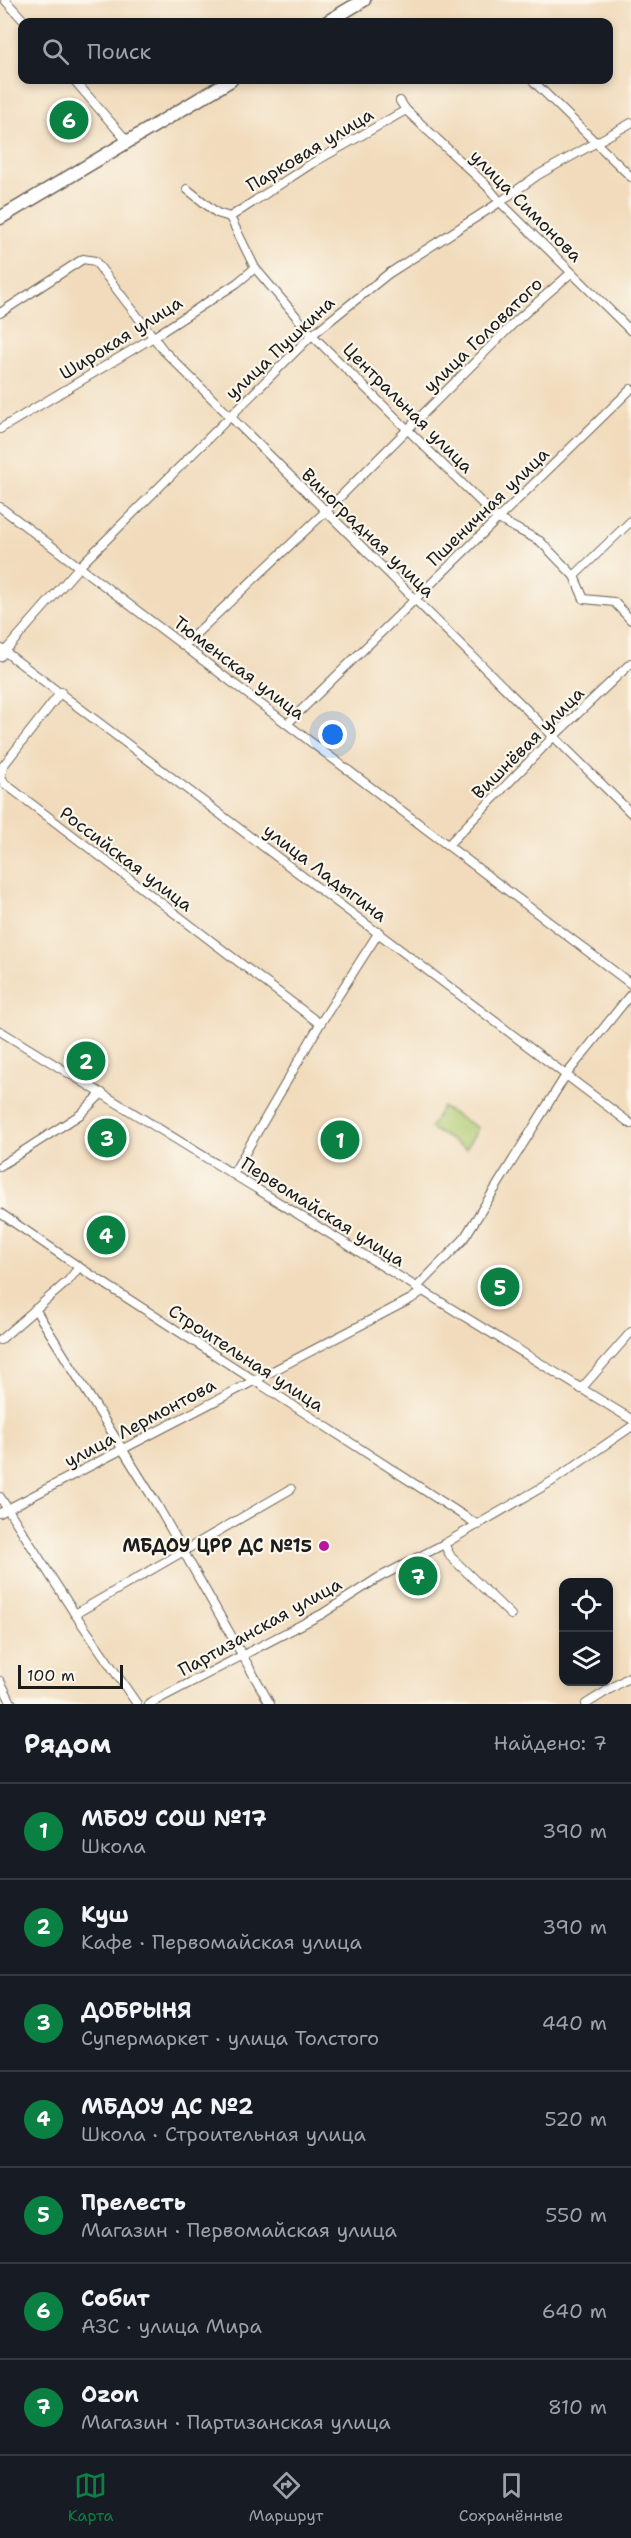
<!DOCTYPE html>
<html lang="ru">
<meta charset="utf-8">
<style>
:root{--surface:#171b24;--page:#20242c;--text:#f1f3f6;--muted:#9ea1a6;--line:#363941;--accent:#0b8043}
body{margin:0;font-family:"Shantell Sans",sans-serif;background:var(--page);color:var(--text)}
.controls{position:absolute;right:18px;bottom:18px;display:grid;overflow:hidden;border-radius:12px;box-shadow:0 3px 9px #0003}
.controls button{width:54px;height:54px;display:grid;place-items:center;padding:0;border:0;border-bottom:2px solid var(--line);background:var(--surface);color:var(--text);font:30px sans-serif}
.scale{position:absolute;left:18px;bottom:15px;width:105px;box-sizing:border-box;padding-left:6px;border:3px solid #1c1c1c;border-top:0;font-size:16px;line-height:21px;white-space:nowrap;color:#1c1c1c;-webkit-text-stroke:4px #fbf7ec;paint-order:stroke}
.you{position:absolute;left:333px;top:735px;width:21px;height:21px;margin:-15px;border:4px solid #fff;border-radius:50%;background:#1a73e8;box-shadow:0 0 0 9px #1a73e833}
.badge{display:grid;place-items:center;width:39px;height:39px;border-radius:50%;background:var(--accent);color:#fff;font-size:20px;font-weight:700}
.pin{position:absolute;translate:-50% -50%;border:3px solid #fff;box-shadow:0 2px 6px #0006}
.list{margin:0;padding:0;list-style:none}
h2{display:flex;justify-content:space-between;align-items:center;height:78px;margin:0;padding:0 24px;font-size:26px}
h2 small{font-size:20px;font-weight:400;color:var(--muted)}
.list li{display:grid;grid-template-columns:39px 1fr auto;gap:18px;align-items:center;box-sizing:border-box;height:96px;padding:0 24px;border-top:2px solid var(--line)}
.list b{display:block;font-size:22px;white-space:nowrap}
.list p{margin:0;font-size:20px;white-space:nowrap;color:var(--muted)}
.list em{font-size:20px;font-style:normal;color:var(--muted)}
.icon{flex:none;width:33px;height:33px;fill:none;stroke:currentColor;stroke-width:2;stroke-linecap:round;stroke-linejoin:round}
.map{position:relative;flex:none;width:631px;height:1704px;overflow:hidden}
.search{position:absolute;background:var(--surface);box-shadow:0 3px 9px #0003;left:18px;right:18px;top:18px;height:66px;display:flex;align-items:center;gap:15px;box-sizing:border-box;padding:0 21px;border-radius:12px;color:var(--muted);font-size:22px}
.sheet{height:750px;background:var(--surface)}
nav{display:flex;justify-content:space-around;align-items:center;box-sizing:border-box;height:84px;border-top:2px solid var(--line);background:var(--surface);font-size:16px;color:var(--muted)}
nav a{display:grid;justify-items:center;gap:3px}
nav .on{color:var(--accent)}
.map>svg:first-child{display:block}
.green{fill:#adca71;stroke:#647346;stroke-width:1.5}
.lines{fill:none;stroke-linecap:round;stroke-linejoin:round}
.minor-casing{stroke:#675f54;stroke-width:10}
.highway-casing{stroke:#675f54;stroke-width:15}
.minor{stroke:#fff;stroke-width:8}
.highway{stroke:#fff;stroke-width:12}
.poi-dot{fill:#b5179e;stroke:#fbf7ec;stroke-width:2}
.labels{text-anchor:middle;stroke-width:4.5;stroke-linejoin:round;paint-order:stroke}
.street-label{font-size:18px;fill:#1c1c1c;stroke:#fbf7ec}
.poi-label{font-size:18px;font-weight:bold;fill:#1c1c1c;stroke:#fbf7ec;text-anchor:end}
</style>
<div class="map">
<svg width="631" height="1704" viewBox="0 0 631 1704">
<rect width="100%" height="100%" fill="#fbf7ec"/>
<filter id="ink" filterUnits="userSpaceOnUse"><feTurbulence type="fractalNoise" baseFrequency=".0167" numOctaves="2"/><feDisplacementMap in="SourceGraphic" scale="12" xChannelSelector="R" yChannelSelector="G"/><feConvolveMatrix kernelMatrix="1 2 1 2 8 2 1 2 1" color-interpolation-filters="sRGB"/></filter>
<filter id="wash" filterUnits="userSpaceOnUse"><feTurbulence type="fractalNoise" baseFrequency=".008" numOctaves="4" result="noise"/><feDisplacementMap in="SourceGraphic" scale="24" xChannelSelector="R" yChannelSelector="G"/><feGaussianBlur stdDeviation="1.35" result="paint"/><feColorMatrix in="noise" values="0 0 0 0 0 0 0 0 0 0 0 0 0 0 0 0 0 1.4 0 .05"/><feComposite in="paint" operator="in"/></filter>
<g filter="url(#wash)">
<rect width="100%" height="100%" fill="#f1dbbc"/>
<polygon class="green" points="442,1107 478,1128 466,1149 430,1128"/>
</g>
<g filter="url(#ink)">
<g class="lines">
<g class="minor-casing">
<g id="minor">
<polyline points="5,0 25,22"/>
<polyline points="74,80 128,142"/>
<polyline points="534,82 631,177"/>
<polyline points="400,101 406,110 487,186 500,202 631,331"/>
<polyline points="187,189 217,213 230,217 255,268 312,335 498,519 540,541 574,576 584,599 614,602 631,620"/>
<polyline points="230,217 311,164 406,110"/>
<polyline points="0,313 83,259 95,261 164,351 631,813"/>
<polyline points="0,429 152,338 237,283 255,268"/>
<polyline points="0,507 631,984"/>
<polyline points="574,576 631,521"/>
<polyline points="184,645 325,512 516,321 571,273"/>
<polyline points="0,648 631,1124"/>
<polyline points="0,657 79,567 312,335 388,274 500,202 538,175 631,123"/>
<polyline points="61,692 3,766 1,776 4,783 320,1024"/>
<polyline points="288,723 631,389"/>
<polyline points="448,845 555,735 631,663"/>
<polyline points="0,1031 631,1419"/>
<polyline points="0,1166 81,1114 102,1093"/>
<polyline points="233,1174 320,1024 379,932"/>
<polyline points="0,1213 79,1267 478,1525"/>
<polyline points="416,1288 463,1240 566,1075 631,994"/>
<polyline points="35,1309 156,1503 270,1704"/>
<polyline points="0,1340 68,1281 79,1267"/>
<polyline points="581,1389 631,1332"/>
<polyline points="0,1497 75,1614 137,1704"/>
<polyline points="0,1513 411,1299 421,1292"/>
<polyline points="444,1544 451,1557 511,1615"/>
<polyline points="75,1614 291,1489"/>
<polyline points="0,1681 12,1704"/>
<polyline points="149,1704 322,1614 378,1578 444,1544 551,1482 631,1427"/>
<polyline points="586,1704 631,1676"/>
</g>
</g>
<g class="highway-casing">
<g id="highway">
<polyline points="327,22 364,0"/>
<polyline points="0,218 231,80"/>
</g>
</g>
<use href="#minor" class="minor"/>
<use href="#highway" class="highway"/>
</g>
</g>
<circle class="poi-dot" cx="324" cy="1546" r="6"/>
<g class="labels">
<g class="street-label">
<text transform="translate(310 150) rotate(-31)" y="6">Парковая улица</text>
<text transform="translate(526 206) rotate(45)" y="6">улица Симонова</text>
<text transform="translate(483 335) rotate(-44)" y="6">улица Головатого</text>
<text transform="translate(121 338) rotate(-32)" y="6">Широкая улица</text>
<text transform="translate(280 348) rotate(-43)" y="6">улица Пушкина</text>
<text transform="translate(408 408) rotate(45)" y="6">Центральная улица</text>
<text transform="translate(488 507) rotate(-44)" y="6">Пшеничная улица</text>
<text transform="translate(368 533) rotate(44)" y="6">Виноградная улица</text>
<text transform="translate(239 668) rotate(37)" y="6">Тюменская улица</text>
<text transform="translate(528 743) rotate(-45)" y="6">Вишнёвая улица</text>
<text transform="translate(126 859) rotate(37)" y="6">Российская улица</text>
<text transform="translate(325 873) rotate(37)" y="6">улица Ладыгина</text>
<text transform="translate(323 1212) rotate(32)" y="6">Первомайская улица</text>
<text transform="translate(246 1358) rotate(33)" y="6">Строительная улица</text>
<text transform="translate(140 1423) rotate(-28)" y="6">улица Лермонтова</text>
<text transform="translate(260 1627) rotate(-29)" y="6">Партизанская улица</text>
</g>
<g class="poi-label">
<text x="312" y="1552">МБДОУ ЦРР ДС №15</text>
</g>
</g>
</svg>
<div class="controls">
<button><svg class="icon" aria-label="locate" viewBox="0 0 24 24"><circle cx="12" cy="12" r="6"/><path d="M12 2v4M12 18v4M2 12h4M18 12h4"/></svg></button>
<button><svg class="icon" aria-label="layers" viewBox="0 0 24 24"><path d="M12 4l9 5-9 5-9-5zM3 14l9 5 9-5"/></svg></button>
</div>
<div class="scale">100 m</div>
<div class="you"></div>
<div class="pin badge" style="left:340px;top:1140px">1</div>
<div class="pin badge" style="left:86px;top:1061px">2</div>
<div class="pin badge" style="left:107px;top:1138px">3</div>
<div class="pin badge" style="left:106px;top:1235px">4</div>
<div class="pin badge" style="left:500px;top:1287px">5</div>
<div class="pin badge" style="left:69px;top:120px">6</div>
<div class="pin badge" style="left:418px;top:1576px">7</div>
<div class="search"><svg class="icon" aria-label="search" viewBox="0 0 24 24"><circle cx="10" cy="10" r="6"/><path d="M15 15l6 6"/></svg>Поиск</div>
</div>
<section class="sheet">
<h2>Рядом<small>Найдено: 7</small></h2>
<ul class="list">
<li><span class="badge">1</span><div><b>МБОУ СОШ №17</b><p>Школа</p></div><em>390 m</em></li>
<li><span class="badge">2</span><div><b>Куш</b><p>Кафе · Первомайская улица</p></div><em>390 m</em></li>
<li><span class="badge">3</span><div><b>ДОБРЫНЯ</b><p>Супермаркет · улица Толстого</p></div><em>440 m</em></li>
<li><span class="badge">4</span><div><b>МБДОУ ДС №2</b><p>Школа · Строительная улица</p></div><em>520 m</em></li>
<li><span class="badge">5</span><div><b>Прелесть</b><p>Магазин · Первомайская улица</p></div><em>550 m</em></li>
<li><span class="badge">6</span><div><b>Собит</b><p>АЗС · улица Мира</p></div><em>640 m</em></li>
<li><span class="badge">7</span><div><b>Ozon</b><p>Магазин · Партизанская улица</p></div><em>810 m</em></li>
</ul>
</section>
<nav>
<a class="on"><svg class="icon" aria-label="map" viewBox="0 0 24 24"><path d="M3 6l6-2 6 2 6-2v14l-6 2-6-2-6 2zM9 4v14M15 6v14"/></svg>Карта</a>
<a><svg class="icon" aria-label="directions" viewBox="0 0 24 24"><path d="M12 3l9 9-9 9-9-9zM9 14v-3h6M13 9l2 2-2 2"/></svg>Маршрут</a>
<a><svg class="icon" aria-label="saved" viewBox="0 0 24 24"><path d="M7 4h10v16l-5-4-5 4z"/></svg>Сохранённые</a>
</nav>
